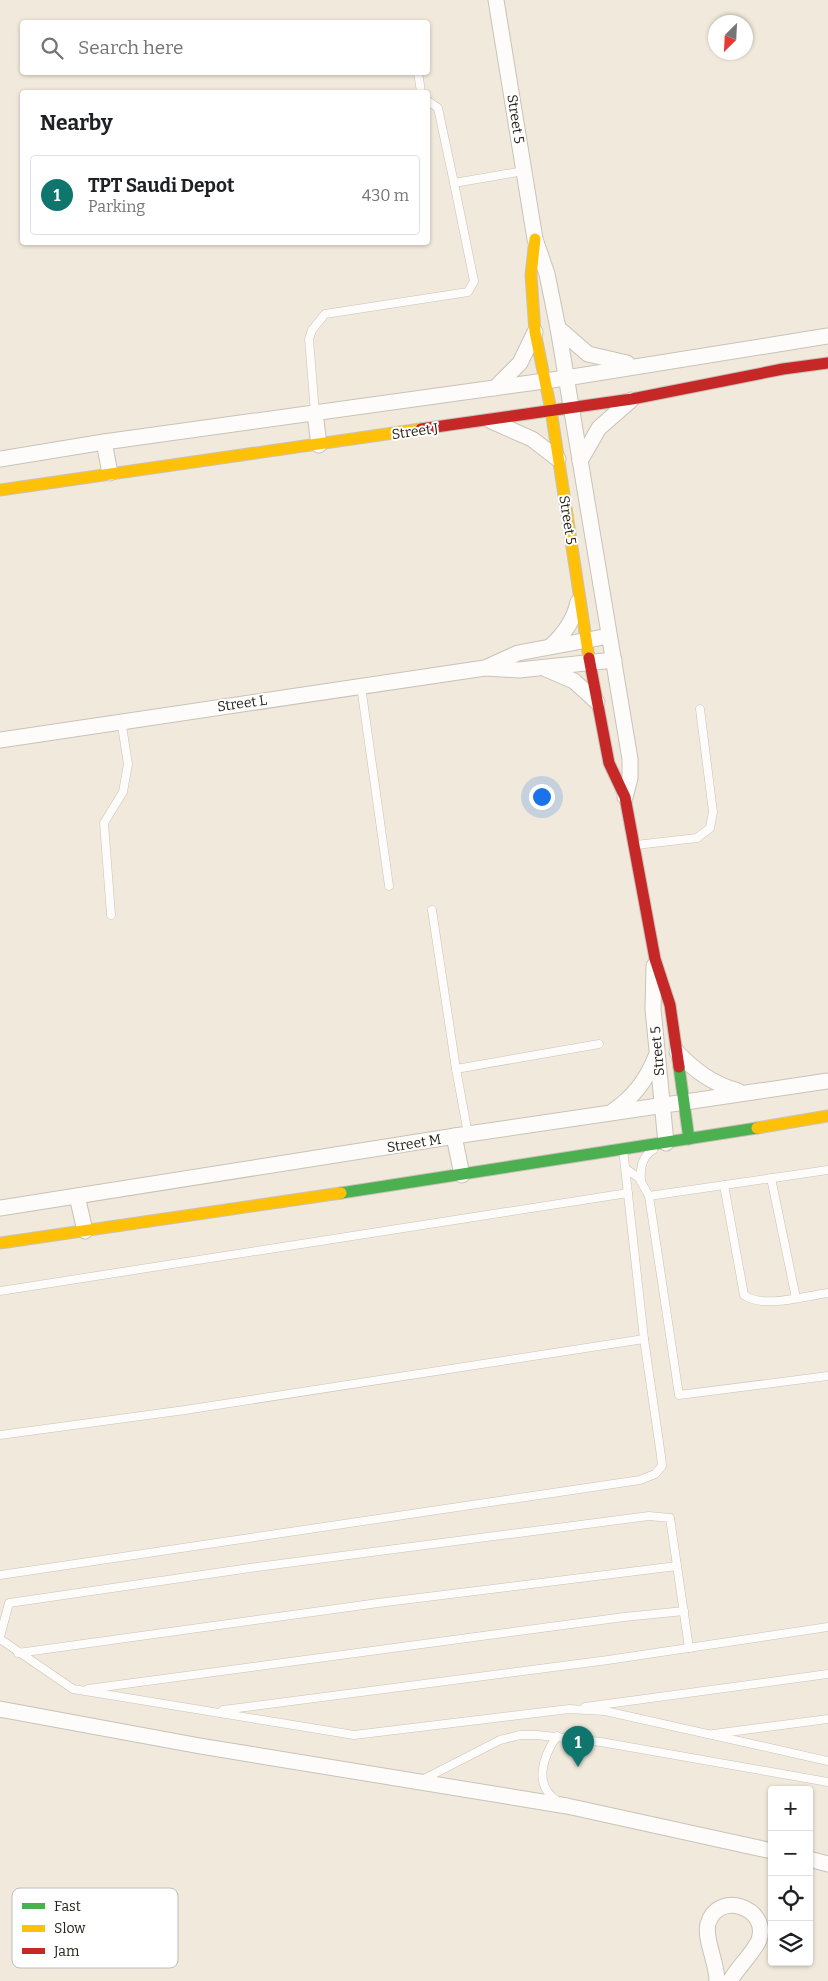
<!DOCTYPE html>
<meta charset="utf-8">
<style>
:root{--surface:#fff;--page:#f2f2f2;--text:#202124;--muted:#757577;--line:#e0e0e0;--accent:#0f766e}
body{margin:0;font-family:Bitter,serif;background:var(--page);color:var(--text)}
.controls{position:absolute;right:15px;bottom:15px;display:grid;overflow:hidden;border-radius:5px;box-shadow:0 1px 4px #0004}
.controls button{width:45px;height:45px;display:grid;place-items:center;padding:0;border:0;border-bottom:1px solid var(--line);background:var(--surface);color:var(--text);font:25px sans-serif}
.compass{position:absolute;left:708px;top:15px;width:45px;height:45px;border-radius:50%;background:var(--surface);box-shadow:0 1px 4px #0004;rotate:204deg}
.you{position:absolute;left:541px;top:796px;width:18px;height:18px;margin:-12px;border:4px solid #fff;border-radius:50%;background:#1a73e8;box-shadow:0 0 0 8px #1a73e833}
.badge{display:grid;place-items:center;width:32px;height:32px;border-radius:50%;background:var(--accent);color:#fff;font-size:16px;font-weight:700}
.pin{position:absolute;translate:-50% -41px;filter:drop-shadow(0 1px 2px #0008)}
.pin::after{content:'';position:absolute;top:26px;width:18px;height:15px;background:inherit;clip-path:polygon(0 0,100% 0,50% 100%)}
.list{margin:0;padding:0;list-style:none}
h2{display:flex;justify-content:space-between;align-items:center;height:65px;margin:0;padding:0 20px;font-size:21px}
h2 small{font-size:16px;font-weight:400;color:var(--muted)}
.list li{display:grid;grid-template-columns:32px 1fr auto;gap:15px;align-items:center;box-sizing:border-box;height:80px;margin:0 10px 10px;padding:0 10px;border:1px solid var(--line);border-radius:5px}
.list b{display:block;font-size:19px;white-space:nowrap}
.list p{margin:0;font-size:16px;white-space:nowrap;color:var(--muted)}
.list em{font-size:16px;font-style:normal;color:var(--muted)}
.icon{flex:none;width:28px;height:28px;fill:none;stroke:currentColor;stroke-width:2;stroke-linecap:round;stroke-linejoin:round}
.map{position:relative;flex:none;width:828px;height:1981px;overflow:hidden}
.search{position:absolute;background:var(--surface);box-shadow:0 1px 4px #0004;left:20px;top:20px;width:410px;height:55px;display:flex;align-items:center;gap:12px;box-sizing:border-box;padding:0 18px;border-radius:5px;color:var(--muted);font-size:19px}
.panel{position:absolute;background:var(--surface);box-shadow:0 1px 4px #0004;left:20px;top:90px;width:410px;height:155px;border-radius:5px}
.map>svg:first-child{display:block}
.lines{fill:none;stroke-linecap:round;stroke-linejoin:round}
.lane-casing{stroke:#c9c2b8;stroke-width:9}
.street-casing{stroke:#c9c2b8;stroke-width:17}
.fast-casing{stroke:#c9c2b8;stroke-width:13}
.slow-casing{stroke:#c9c2b8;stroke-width:13}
.jam-casing{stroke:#c9c2b8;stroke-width:13}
.lane{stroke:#fdfcfa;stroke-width:8}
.street{stroke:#fdfcfa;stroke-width:15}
.fast{stroke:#4caf50;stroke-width:11}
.slow{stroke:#ffc107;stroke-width:11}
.jam{stroke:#c62828;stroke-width:11}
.labels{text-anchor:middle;stroke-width:4;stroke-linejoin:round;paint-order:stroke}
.street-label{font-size:14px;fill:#282219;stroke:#fff}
.key{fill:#fff;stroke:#bebdba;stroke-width:1}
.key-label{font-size:14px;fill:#282219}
</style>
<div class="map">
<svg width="828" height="1981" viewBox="0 0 828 1981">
<rect width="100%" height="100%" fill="#f1e9db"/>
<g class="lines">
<g class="lane-casing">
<g id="lane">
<polyline points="418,72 421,92"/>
<polyline points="428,101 438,108 454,183"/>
<polyline points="315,413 309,339 312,330 325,314 468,292 474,281 454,183 524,171"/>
<polyline points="361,686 389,886"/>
<polyline points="636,845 697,838 710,828 713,812 700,709"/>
<polyline points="432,910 456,1069 468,1134"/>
<polyline points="111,915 104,823 123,792 128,764 121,720"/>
<polyline points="456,1069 599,1044"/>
<polyline points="626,1169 639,1178 649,1196 828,1170"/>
<polyline points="771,1178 796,1298"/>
<path d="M641 1181C640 1169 642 1156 653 1150"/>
<path d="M724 1185 744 1295C763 1309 805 1296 828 1293"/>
<polyline points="649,1196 679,1395 828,1376"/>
<polyline points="0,1291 628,1193"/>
<polyline points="0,1435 185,1410 644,1339"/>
<polyline points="0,1575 640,1480 655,1474 662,1466 661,1456 644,1339 623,1149"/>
<polyline points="0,1637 9,1603 257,1567 649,1516 670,1518 689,1648"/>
<polyline points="0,1639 73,1689 354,1735 569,1709 605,1711 828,1761"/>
<polyline points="18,1653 378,1603 677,1566"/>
<polyline points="88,1689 624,1617 684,1611"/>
<polyline points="585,1707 828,1674"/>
<polyline points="223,1710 608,1660 828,1627"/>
<polyline points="713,1734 828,1719"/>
<path d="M557 1736C543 1756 532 1786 559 1802"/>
<polyline points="422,1780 500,1740 520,1735 537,1735 601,1742 828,1782"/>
</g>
</g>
<g class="street-casing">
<g id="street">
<polyline points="496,0 535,239 547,274 558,328 630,759 630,778 625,797"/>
<polyline points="558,328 588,354 627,363"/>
<polyline points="495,388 520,363 535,332"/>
<polyline points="315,413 319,445"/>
<polyline points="491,421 532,439 558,459"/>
<polyline points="104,442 110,473"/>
<polyline points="0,459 104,442 566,378 828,336"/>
<polyline points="580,461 599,428 631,400"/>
<path d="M551 646C564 634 574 621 578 602"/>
<polyline points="487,667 518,653 609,636"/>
<polyline points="546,669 574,681 597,702"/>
<polyline points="0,740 485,668 519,670 614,660"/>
<polyline points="654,966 653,1009 666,1143"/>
<path d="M677 1052C695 1071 713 1084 738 1091"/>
<path d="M613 1111C634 1097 647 1080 656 1056"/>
<polyline points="454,1136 462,1175"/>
<polyline points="77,1196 85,1231"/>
<polyline points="0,1208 468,1134 828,1081"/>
<polyline points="0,1709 200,1746 567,1806 772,1851"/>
<polyline points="809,1859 828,1864"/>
<path d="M717 1981C717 1963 704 1938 708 1924 717 1890 770 1907 759 1940 755 1951 737 1968 730 1981"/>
</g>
</g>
<g class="fast-casing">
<g id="fast">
<polyline points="679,1067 689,1139"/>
<polyline points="341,1193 757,1128"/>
</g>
</g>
<g class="slow-casing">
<g id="slow">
<polyline points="535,239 531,275 535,332 551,410 589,658"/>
<polyline points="0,490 421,429"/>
<polyline points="757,1128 828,1116"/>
<polyline points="0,1243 341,1193"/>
</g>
</g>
<g class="jam-casing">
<g id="jam">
<polyline points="421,429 632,399 783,369 828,363"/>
<polyline points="589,658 609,763 625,797 655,959 670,1005 679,1067"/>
</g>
</g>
<use href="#lane" class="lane"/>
<use href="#street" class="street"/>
<use href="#fast" class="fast"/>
<use href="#slow" class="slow"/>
<use href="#jam" class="jam"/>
</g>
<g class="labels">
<g class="street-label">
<text transform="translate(516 119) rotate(81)" y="5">Street 5</text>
<text transform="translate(415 431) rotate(-8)" y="5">Street J</text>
<text transform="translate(568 520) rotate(81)" y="5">Street 5</text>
<text transform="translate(242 703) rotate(-8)" y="5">Street L</text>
<text transform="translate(657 1051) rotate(-95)" y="5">Street 5</text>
<text transform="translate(414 1143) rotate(-9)" y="5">Street M</text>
</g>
</g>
<rect x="12" y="1888" width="166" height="80" rx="8" class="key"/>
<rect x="22" y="1903" width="23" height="6" fill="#4caf50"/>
<rect x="22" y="1925" width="23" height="7" fill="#ffc107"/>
<rect x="22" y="1948" width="23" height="6" fill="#c62828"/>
<g class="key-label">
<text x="54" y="1911">Fast</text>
<text x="54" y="1933">Slow</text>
<text x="54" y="1956">Jam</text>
</g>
</svg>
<div class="controls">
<button>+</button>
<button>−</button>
<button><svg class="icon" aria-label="locate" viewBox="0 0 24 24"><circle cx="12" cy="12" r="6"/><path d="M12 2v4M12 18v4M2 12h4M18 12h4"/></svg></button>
<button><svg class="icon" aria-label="layers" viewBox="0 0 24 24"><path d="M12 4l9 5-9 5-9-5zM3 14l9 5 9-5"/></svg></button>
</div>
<svg class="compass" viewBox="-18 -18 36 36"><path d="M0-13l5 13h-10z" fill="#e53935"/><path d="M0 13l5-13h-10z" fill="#757577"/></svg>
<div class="you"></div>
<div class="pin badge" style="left:578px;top:1767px">1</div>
<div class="search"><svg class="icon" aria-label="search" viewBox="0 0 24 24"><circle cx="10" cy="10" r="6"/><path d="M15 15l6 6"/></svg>Search here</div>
<section class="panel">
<h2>Nearby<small></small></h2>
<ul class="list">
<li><span class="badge">1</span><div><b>TPT Saudi Depot</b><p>Parking</p></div><em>430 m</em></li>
</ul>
</section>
</div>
